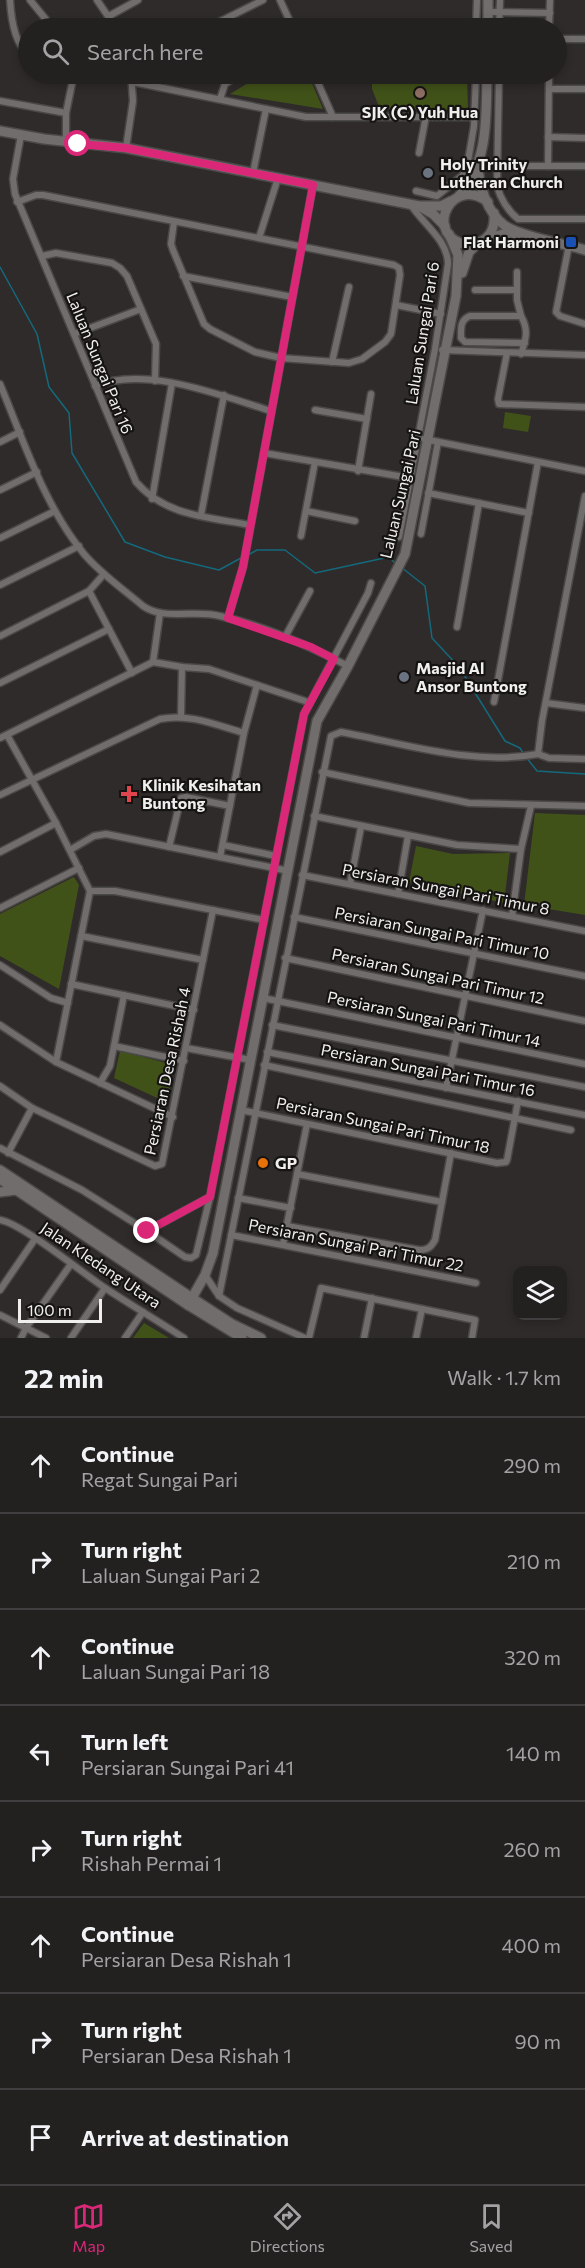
<!DOCTYPE html>
<meta charset="utf-8">
<style>
:root{--surface:#232020;--page:#2b2829;--text:#f1f3f6;--muted:#a3a3a5;--line:#403e3e;--accent:#db2777}
body{margin:0;font-family:Commissioner,sans-serif;background:var(--page);color:var(--text)}
.controls{position:absolute;right:18px;bottom:18px;display:grid;overflow:hidden;border-radius:12px;box-shadow:0 3px 9px #0003}
.controls button{width:54px;height:54px;display:grid;place-items:center;padding:0;border:0;border-bottom:2px solid var(--line);background:var(--surface);color:var(--text);font:30px sans-serif}
.scale{position:absolute;left:18px;bottom:15px;width:84px;box-sizing:border-box;padding-left:6px;border:3px solid #f1efee;border-top:0;font-size:16px;line-height:21px;white-space:nowrap;color:#f1efee;-webkit-text-stroke:4px #161413;paint-order:stroke}
.stop{position:absolute;width:18px;height:18px;margin:-14px;border:4px solid #db2777;border-radius:50%;background:#fff}
.stop.end{background:#db2777;border-color:#fff;box-shadow:0 2px 6px #0008}
.list{margin:0;padding:0;list-style:none}
h2{display:flex;justify-content:space-between;align-items:center;height:78px;margin:0;padding:0 24px;font-size:26px}
h2 small{font-size:20px;font-weight:400;color:var(--muted)}
.list li{display:grid;grid-template-columns:39px 1fr auto;gap:18px;align-items:center;box-sizing:border-box;height:96px;padding:0 24px;border-top:2px solid var(--line)}
.list b{display:block;font-size:22px;white-space:nowrap}
.list p{margin:0;font-size:20px;white-space:nowrap;color:var(--muted)}
.list em{font-size:20px;font-style:normal;color:var(--muted)}
.icon{flex:none;width:33px;height:33px;fill:none;stroke:currentColor;stroke-width:2;stroke-linecap:round;stroke-linejoin:round}
.map{position:relative;flex:none;width:585px;height:1338px;overflow:hidden}
.search{position:absolute;background:var(--surface);box-shadow:0 3px 9px #0003;left:18px;right:18px;top:18px;height:66px;display:flex;align-items:center;gap:15px;box-sizing:border-box;padding:0 21px;border-radius:33px;color:var(--muted);font-size:22px}
.sheet{height:846px;background:var(--surface)}
nav{display:flex;justify-content:space-around;align-items:center;box-sizing:border-box;height:84px;border-top:2px solid var(--line);background:var(--surface);font-size:16px;color:var(--muted)}
nav a{display:grid;justify-items:center;gap:3px}
nav .on{color:var(--accent)}
.map>svg:first-child{display:block}
.green{fill:#415219}
.lines{fill:none;stroke-linecap:round;stroke-linejoin:round}
.stream{stroke:#14697d;stroke-width:1.5}
.street-casing{stroke:#4b4948;stroke-width:9}
.secondary-casing{stroke:#4b4948;stroke-width:12}
.street{stroke:#716d6c;stroke-width:6}
.secondary{stroke:#716d6c;stroke-width:9}
.route{stroke:#db2777;stroke-width:8}
.education-dot{fill:#8d6e63;stroke:#161413;stroke-width:2}
.worship-dot{fill:#6b7280;stroke:#161413;stroke-width:2}
.transit-dot{fill:#1a4fb4;stroke:#161413;stroke-width:2}
.health-dot{fill:#e0444e;stroke:#161413;stroke-width:2}
.food-dot{fill:#e8710a;stroke:#161413;stroke-width:2}
.labels{text-anchor:middle;stroke-width:4.5;stroke-linejoin:round;paint-order:stroke}
.poi-label{font-size:16px;font-weight:bold;fill:#f1efee;stroke:#161413;text-anchor:start}
.street-label{font-size:16px;fill:#f1efee;stroke:#161413}
</style>
<div class="map">
<svg width="585" height="1338" viewBox="0 0 585 1338">
<rect width="100%" height="100%" fill="#2f2b2a"/>
<g class="green">
<polygon points="263,74 308,74 323,109 230,94"/>
<polygon points="372,74 467,74 468,110 380,109 372,89"/>
<polygon points="505,412 531,416 528,432 503,428"/>
<polygon points="535,813 585,815 585,915 524,905"/>
<polygon points="416,846 453,854 510,853 504,903 409,882"/>
<polygon points="74,877 79,885 59,989 0,956 0,914"/>
<polygon points="120,1051 174,1065 168,1103 114,1078"/>
<polygon points="144,1323 169,1338 133,1338"/>
</g>
<g class="lines">
<g class="stream">
<polyline points="0,267 37,334 49,387 69,413 72,453 125,542 165,557 219,570 241,558"/>
<polyline points="248,555 257,550 285,550 315,573 389,557 395,563"/>
<polyline points="401,567 425,586 432,638 459,667 505,741 520,748 523,753"/>
<polyline points="526,757 537,771 585,774"/>
</g>
<g class="street-casing">
<g id="street">
<path d="M10 0C11 17 14 43 28 54"/>
<polyline points="30,0 53,28"/>
<polyline points="97,0 116,28"/>
<polyline points="280,0 293,28"/>
<polyline points="488,12 550,13"/>
<polyline points="109,16 138,0"/>
<polyline points="207,28 263,0"/>
<polyline points="476,28 477,0"/>
<polyline points="499,28 500,0"/>
<polyline points="549,28 550,0"/>
<polyline points="556,39 585,39"/>
<polyline points="314,74 333,117"/>
<path d="M499 74 497 186C500 198 508 211 518 219H585"/>
<polyline points="133,82 306,117 475,117"/>
<polyline points="549,89 585,89"/>
<polyline points="220,99 225,84 241,74"/>
<polyline points="0,101 66,113"/>
<path d="M21 135 13 179 15 194 136 482C165 516 208 517 250 525"/>
<polyline points="548,137 585,138"/>
<polyline points="66,142 66,113 74,74"/>
<polyline points="126,148 133,101 131,74"/>
<polyline points="419,153 426,116"/>
<polyline points="497,166 585,166"/>
<polyline points="548,166 549,74"/>
<polyline points="253,173 266,109"/>
<polyline points="416,191 437,196 463,175 467,167 474,126 476,74"/>
<polyline points="17,202 36,195 43,195 394,265 399,268 400,275 391,334 385,342 362,359 349,363 281,358 255,352 210,329 204,324 173,250 171,244 174,222"/>
<polyline points="259,238 278,178"/>
<polyline points="569,245 556,312 560,316 585,324"/>
<polyline points="42,256 56,253 112,263 120,268 127,276 156,344 155,381"/>
<polyline points="517,272 517,300 521,316"/>
<polyline points="183,276 292,297"/>
<polyline points="475,290 517,290"/>
<polyline points="396,305 441,314"/>
<polyline points="74,334 141,309"/>
<polyline points="442,350 585,355"/>
<polyline points="507,353 498,399 499,404 585,407"/>
<path d="M521 354C526 339 529 330 521 316H470C460 320 461 328 461 338L465 342 525 343"/>
<polyline points="332,362 349,287"/>
<path d="M0 384C24 442 44 505 84 554 101 574 123 589 143 606 165 621 194 609 220 616 264 626 308 645 348 666"/>
<path d="M95 386C146 365 222 396 271 411"/>
<polyline points="315,410 367,419"/>
<polyline points="424,439 585,471"/>
<polyline points="0,442 20,432"/>
<polyline points="264,453 410,478"/>
<polyline points="358,471 371,394"/>
<polyline points="0,490 37,472"/>
<polyline points="428,493 529,513"/>
<polyline points="152,499 172,383"/>
<polyline points="306,511 355,521"/>
<polyline points="201,515 224,395"/>
<polyline points="421,534 438,442"/>
<polyline points="301,536 315,462"/>
<path d="M399 537 435 349 448 264C448 240 422 223 411 205"/>
<polyline points="0,538 55,511"/>
<polyline points="0,585 79,546"/>
<polyline points="89,591 132,673"/>
<polyline points="228,618 243,567 313,185"/>
<polyline points="457,627 479,503"/>
<polyline points="0,636 89,591 104,574"/>
<polyline points="285,637 310,591"/>
<polyline points="153,662 182,667 209,669 308,702"/>
<polyline points="0,683 109,629"/>
<polyline points="494,702 538,462"/>
<polyline points="546,703 585,708"/>
<polyline points="181,717 182,667"/>
<polyline points="7,735 56,823 90,891 56,1062"/>
<polyline points="0,738 153,662 160,613"/>
<polyline points="538,754 542,721 585,496"/>
<polyline points="538,754 549,758 585,759"/>
<polyline points="322,772 469,803 585,806"/>
<path d="M0 795 160 719C189 713 216 725 244 733"/>
<polyline points="314,816 457,845 521,849"/>
<polyline points="223,845 276,856"/>
<polyline points="169,847 181,798 186,797 230,806"/>
<polyline points="70,850 94,836 106,834 289,871"/>
<polyline points="0,852 56,823"/>
<polyline points="220,857 244,733 257,685"/>
<polyline points="302,875 585,931"/>
<polyline points="350,884 361,827"/>
<polyline points="90,891 115,891 264,920"/>
<polyline points="398,894 408,836"/>
<polyline points="0,908 79,868"/>
<polyline points="512,916 521,849 531,806"/>
<polyline points="294,917 585,976"/>
<polyline points="81,936 203,960"/>
<polyline points="285,958 585,1021"/>
<polyline points="0,965 51,998 68,1003"/>
<polyline points="71,984 194,1010"/>
<polyline points="263,998 585,1064"/>
<polyline points="0,1025 56,1062 173,1117"/>
<polyline points="272,1025 585,1087"/>
<polyline points="114,1046 184,1061"/>
<polyline points="186,1048 251,1060"/>
<polyline points="267,1052 585,1115"/>
<polyline points="264,1065 571,1130"/>
<polyline points="100,1083 110,1066 124,995"/>
<polyline points="0,1086 32,1108 155,1166 162,1164 213,910"/>
<polyline points="446,1088 483,910"/>
<polyline points="241,1110 497,1163 506,1162 507,1160 518,1101"/>
<polyline points="0,1148 82,1190 147,1231 210,1197 304,714 368,593 371,583"/>
<polyline points="8,1153 32,1108"/>
<polyline points="297,1174 442,1202"/>
<polyline points="238,1198 291,1208"/>
<path d="M0 1220C21 1223 84 1274 105 1288 131 1305 158 1321 184 1338"/>
<path d="M287 1226 419 1250C428 1250 431 1247 435 1240L451 1153"/>
<polyline points="147,1231 185,1257 191,1258 196,1255 210,1197"/>
<polyline points="231,1235 476,1283"/>
<polyline points="283,1244 307,1124"/>
<polyline points="205,1275 219,1296 237,1308 305,1338"/>
<polyline points="0,1290 35,1239"/>
<path d="M219 1296 331 736 341 732C405 744 473 766 538 754"/>
<polyline points="0,1315 46,1338"/>
<polyline points="21,1338 26,1328 71,1264"/>
<polyline points="71,1338 105,1288"/>
<polyline points="125,1338 143,1312"/>
<polyline points="309,1338 321,1288 475,1320 472,1338"/>
<polyline points="364,1338 372,1298"/>
<polyline points="416,1338 422,1309"/>
</g>
</g>
<g class="secondary-casing">
<g id="secondary">
<polyline points="488,28 488,0"/>
<polyline points="0,131 44,139 126,148 419,206 441,206 451,201"/>
<path d="M478 166C479 186 487 212 504 225 518 236 566 244 585 250"/>
<path d="M459 196C489 162 486 116 487 74"/>
<path d="M488 202C453 175 425 229 460 243 467 246 475 245 482 241 493 235 495 224 494 213"/>
<polyline points="421,207 433,214 445,226"/>
<polyline points="487,239 506,233 517,236"/>
<polyline points="462,273 469,252 477,244"/>
<polyline points="0,1170 192,1298 232,1324 261,1338"/>
<polyline points="0,1179 188,1305 242,1338"/>
<polyline points="0,1192 16,1190"/>
<polyline points="188,1305 205,1275 213,1253 317,721 348,666 405,554 456,296 458,255 449,234"/>
</g>
</g>
<use href="#street" class="street"/>
<use href="#secondary" class="secondary"/>
</g>
<g class="lines">
<polyline class="route" points="78,144 126,148 313,185 243,567 228,618 311,647 334,659 304,714 210,1197 147,1231"/>
</g>
<circle class="education-dot" cx="420" cy="93" r="6"/>
<g class="worship-dot">
<circle cx="428" cy="173" r="6"/>
<circle cx="404" cy="677" r="6"/>
</g>
<rect class="transit-dot" x="565" y="236" width="12" height="12" rx="3"/>
<path class="health-dot" d="M126 785h6v6h6v6h-6v6h-6v-6h-6v-6h6z"/>
<circle class="food-dot" cx="263" cy="1163" r="6"/>
<g class="labels">
<g class="poi-label">
<text x="420" y="118" text-anchor="middle">SJK (C) Yuh Hua</text>
<text x="440" y="170">Holy Trinity<tspan x="440" dy="18">Lutheran Church</tspan></text>
<text x="559" y="248" text-anchor="end">Flat Harmoni</text>
<text x="416" y="674">Masjid Al<tspan x="416" dy="18">Ansor Buntong</tspan></text>
<text x="142" y="791">Klinik Kesihatan<tspan x="142" dy="18">Buntong</tspan></text>
<text x="275" y="1169">GP</text>
</g>
<g class="street-label">
<text transform="translate(422 333) rotate(-81)" y="6">Laluan Sungai Pari 6</text>
<text transform="translate(100 363) rotate(68)" y="6">Laluan Sungai Pari 16</text>
<text transform="translate(400 494) rotate(-77)" y="6">Laluan Sungai Pari</text>
<text transform="translate(446 889) rotate(11)" y="6">Persiaran Sungai Pari Timur 8</text>
<text transform="translate(442 933) rotate(11)" y="6">Persiaran Sungai Pari Timur 10</text>
<text transform="translate(438 976) rotate(12)" y="6">Persiaran Sungai Pari Timur 12</text>
<text transform="translate(434 1019) rotate(12)" y="6">Persiaran Sungai Pari Timur 14</text>
<text transform="translate(428 1070) rotate(11)" y="6">Persiaran Sungai Pari Timur 16</text>
<text transform="translate(167 1071) rotate(-78)" y="6">Persiaran Desa Rishah 4</text>
<text transform="translate(383 1125) rotate(12)" y="6">Persiaran Sungai Pari Timur 18</text>
<text transform="translate(356 1245) rotate(11)" y="6">Persiaran Sungai Pari Timur 22</text>
<text transform="translate(101 1265) rotate(34)" y="6">Jalan Kledang Utara</text>
</g>
</g>
</svg>
<div class="controls">
<button><svg class="icon" aria-label="layers" viewBox="0 0 24 24"><path d="M12 4l9 5-9 5-9-5zM3 14l9 5 9-5"/></svg></button>
</div>
<div class="scale">100 m</div>
<div class="stop" style="left:78px;top:144px"></div>
<div class="stop end" style="left:147px;top:1231px"></div>
<div class="search"><svg class="icon" aria-label="search" viewBox="0 0 24 24"><circle cx="10" cy="10" r="6"/><path d="M15 15l6 6"/></svg>Search here</div>
</div>
<section class="sheet">
<h2>22 min<small>Walk · 1.7 km</small></h2>
<ul class="list">
<li><svg class="icon" aria-label="ahead" viewBox="0 0 24 24"><path d="M12 20V5M6 11l6-6 6 6"/></svg><div><b>Continue</b><p>Regat Sungai Pari</p></div><em>290 m</em></li>
<li><svg class="icon" aria-label="right" viewBox="0 0 24 24"><path d="M7 20v-9h11M14 6l5 5-5 5"/></svg><div><b>Turn right</b><p>Laluan Sungai Pari 2</p></div><em>210 m</em></li>
<li><svg class="icon" aria-label="ahead" viewBox="0 0 24 24"><path d="M12 20V5M6 11l6-6 6 6"/></svg><div><b>Continue</b><p>Laluan Sungai Pari 18</p></div><em>320 m</em></li>
<li><svg class="icon" aria-label="left" viewBox="0 0 24 24"><path d="M17 20v-9H6M10 6l-5 5 5 5"/></svg><div><b>Turn left</b><p>Persiaran Sungai Pari 41</p></div><em>140 m</em></li>
<li><svg class="icon" aria-label="right" viewBox="0 0 24 24"><path d="M7 20v-9h11M14 6l5 5-5 5"/></svg><div><b>Turn right</b><p>Rishah Permai 1</p></div><em>260 m</em></li>
<li><svg class="icon" aria-label="ahead" viewBox="0 0 24 24"><path d="M12 20V5M6 11l6-6 6 6"/></svg><div><b>Continue</b><p>Persiaran Desa Rishah 1</p></div><em>400 m</em></li>
<li><svg class="icon" aria-label="right" viewBox="0 0 24 24"><path d="M7 20v-9h11M14 6l5 5-5 5"/></svg><div><b>Turn right</b><p>Persiaran Desa Rishah 1</p></div><em>90 m</em></li>
<li><svg class="icon" aria-label="arrive" viewBox="0 0 24 24"><path d="M6 21V4h12l-3 4 3 4H6"/></svg><div><b>Arrive at destination</b></div></li>
</ul>
</section>
<nav>
<a class="on"><svg class="icon" aria-label="map" viewBox="0 0 24 24"><path d="M3 6l6-2 6 2 6-2v14l-6 2-6-2-6 2zM9 4v14M15 6v14"/></svg>Map</a>
<a><svg class="icon" aria-label="directions" viewBox="0 0 24 24"><path d="M12 3l9 9-9 9-9-9zM9 14v-3h6M13 9l2 2-2 2"/></svg>Directions</a>
<a><svg class="icon" aria-label="saved" viewBox="0 0 24 24"><path d="M7 4h10v16l-5-4-5 4z"/></svg>Saved</a>
</nav>
